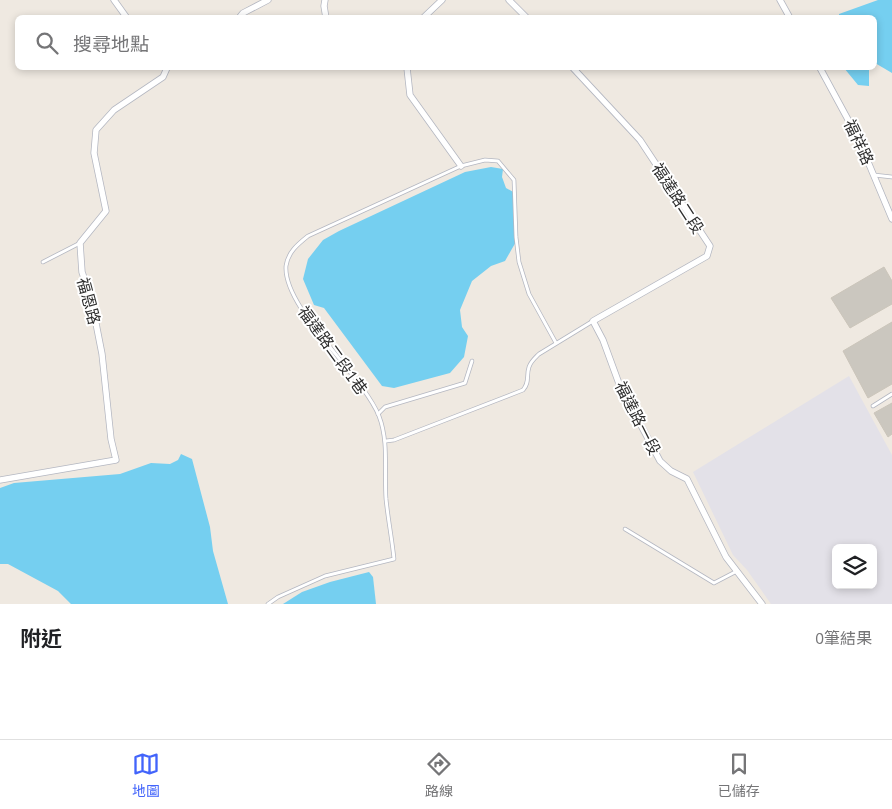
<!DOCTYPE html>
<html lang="zh-TW">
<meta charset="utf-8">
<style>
:root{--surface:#fff;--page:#f6f6f6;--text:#202124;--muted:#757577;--line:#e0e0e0;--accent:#4264fb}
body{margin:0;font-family:"PT Sans","Noto Sans TC",sans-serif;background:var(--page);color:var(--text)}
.controls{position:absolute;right:15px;bottom:15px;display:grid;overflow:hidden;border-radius:8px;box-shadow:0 2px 8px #0003}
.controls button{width:45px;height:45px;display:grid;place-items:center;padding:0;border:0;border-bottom:1px solid var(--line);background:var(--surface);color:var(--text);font:25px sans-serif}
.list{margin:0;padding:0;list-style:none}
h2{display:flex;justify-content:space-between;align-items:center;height:65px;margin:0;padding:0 20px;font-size:21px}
h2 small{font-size:16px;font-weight:400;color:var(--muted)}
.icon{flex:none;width:28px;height:28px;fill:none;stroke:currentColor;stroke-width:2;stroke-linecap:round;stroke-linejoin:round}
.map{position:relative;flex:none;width:892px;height:604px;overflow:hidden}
.search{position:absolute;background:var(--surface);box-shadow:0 2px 8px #0003;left:15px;right:15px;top:15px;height:55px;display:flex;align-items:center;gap:12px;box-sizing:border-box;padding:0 18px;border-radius:8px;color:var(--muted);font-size:19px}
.sheet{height:135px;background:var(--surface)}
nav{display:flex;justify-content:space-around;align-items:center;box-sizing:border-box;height:70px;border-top:1px solid var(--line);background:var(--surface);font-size:14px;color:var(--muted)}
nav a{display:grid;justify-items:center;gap:2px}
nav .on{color:var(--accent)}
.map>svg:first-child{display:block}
.industrial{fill:#e3e1e8;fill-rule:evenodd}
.water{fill:#75cff0}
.building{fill:#cbc7bf;stroke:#cbc5ba}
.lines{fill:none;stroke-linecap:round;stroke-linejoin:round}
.lane-casing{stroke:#b4b7c1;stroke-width:4.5}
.street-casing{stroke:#b4b7c1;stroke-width:7}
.lane{stroke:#fff;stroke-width:3}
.street{stroke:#fff;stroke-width:5.5}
.labels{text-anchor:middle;stroke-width:4;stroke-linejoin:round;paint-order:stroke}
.street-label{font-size:16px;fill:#2e2e2e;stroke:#fff}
</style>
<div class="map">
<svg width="892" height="604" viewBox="0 0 892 604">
<rect width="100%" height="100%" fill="#efe9e1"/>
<path class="industrial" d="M849 376 892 455V604H771L747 570 733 555 693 472ZM836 548H873V585H836Z"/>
<g class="water">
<polygon points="878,0 892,0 892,73 875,63 874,18 839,17 839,14"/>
<polygon points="844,68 870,68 869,69 869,86 858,85"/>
<polygon points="491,167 503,169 502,177 506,188 515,193 517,240 505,261 491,266 472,281 460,310 462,327 468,336 464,357 450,373 394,388 382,386 324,308 314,305 303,279 308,259 323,240 339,231 465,172"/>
<polygon points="181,454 192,459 210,527 213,551 228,604 71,604 58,591 8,564 0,564 0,488 14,483 120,474 151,463 170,464 178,460"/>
<polygon points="369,572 373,577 376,604 283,604 302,592 330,582"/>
</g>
<g class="building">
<polygon points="884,267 892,281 892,304 850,328 831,298"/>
<polygon points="892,322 892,384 868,398 843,351"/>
<polygon points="892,403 892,434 888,437 874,413"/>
</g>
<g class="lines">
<g class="lane-casing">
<g id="lane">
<polyline points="874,175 892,177"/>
<polyline points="43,262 80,243"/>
<polyline points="873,406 892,394"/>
<polyline points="378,414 385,407 465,383 472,361"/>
<path d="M386 441 394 440 523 390C530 382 526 376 529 367 531 361 535 358 539 354L593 321"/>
<polyline points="625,529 714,583 737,571"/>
<path d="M268 604 278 597 325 576 394 559C392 539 388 519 386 499 384 471 389 442 379 416 362 374 283 308 286 266 288 252 298 244 308 236L461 166 485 160 498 161 514 180 516 237 519 262 529 294 556 343"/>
</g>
</g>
<g class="street-casing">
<g id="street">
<polyline points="114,0 127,18"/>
<polyline points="325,0 324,6 326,18"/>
<polyline points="509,0 527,18"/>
<polyline points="780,0 790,18"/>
<polyline points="239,18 243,13 268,0"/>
<polyline points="423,18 442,0"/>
<polyline points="407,68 410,95 461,166"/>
<polyline points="573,68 640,140 710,246 707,256 593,321 603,340 625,400 636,416 660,461 671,471 687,479 726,557 762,604"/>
<polyline points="820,68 858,138 892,219"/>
<polyline points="0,480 116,460 111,439 102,354 91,298 82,272 80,243 106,211 94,153 96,130 114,110 163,77 167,68"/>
</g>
</g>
<use href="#lane" class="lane"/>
<use href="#street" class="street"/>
</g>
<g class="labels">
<g class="street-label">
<text transform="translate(859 142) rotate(65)" y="6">福祥路</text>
<text transform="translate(678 198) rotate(57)" y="6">福達路二段</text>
<text transform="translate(89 301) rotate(75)" y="6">福恩路</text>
<text transform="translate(333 350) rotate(54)" y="6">福達路二段1巷</text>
<text transform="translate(638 418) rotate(63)" y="6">福達路一段</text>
</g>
</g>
</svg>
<div class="controls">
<button><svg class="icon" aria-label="layers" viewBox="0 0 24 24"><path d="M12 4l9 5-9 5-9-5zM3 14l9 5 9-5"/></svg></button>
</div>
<div class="search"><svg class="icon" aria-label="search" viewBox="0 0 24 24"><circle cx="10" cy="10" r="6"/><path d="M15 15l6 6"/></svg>搜尋地點</div>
</div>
<section class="sheet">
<h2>附近<small>0筆結果</small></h2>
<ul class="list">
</ul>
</section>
<nav>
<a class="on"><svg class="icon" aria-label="map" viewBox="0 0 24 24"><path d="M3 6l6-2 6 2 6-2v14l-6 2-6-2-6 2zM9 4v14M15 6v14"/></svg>地圖</a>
<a><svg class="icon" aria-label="directions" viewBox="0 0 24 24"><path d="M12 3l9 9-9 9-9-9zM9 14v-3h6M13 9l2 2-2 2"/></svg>路線</a>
<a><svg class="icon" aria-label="saved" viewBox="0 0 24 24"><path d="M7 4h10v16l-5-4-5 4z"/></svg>已儲存</a>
</nav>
